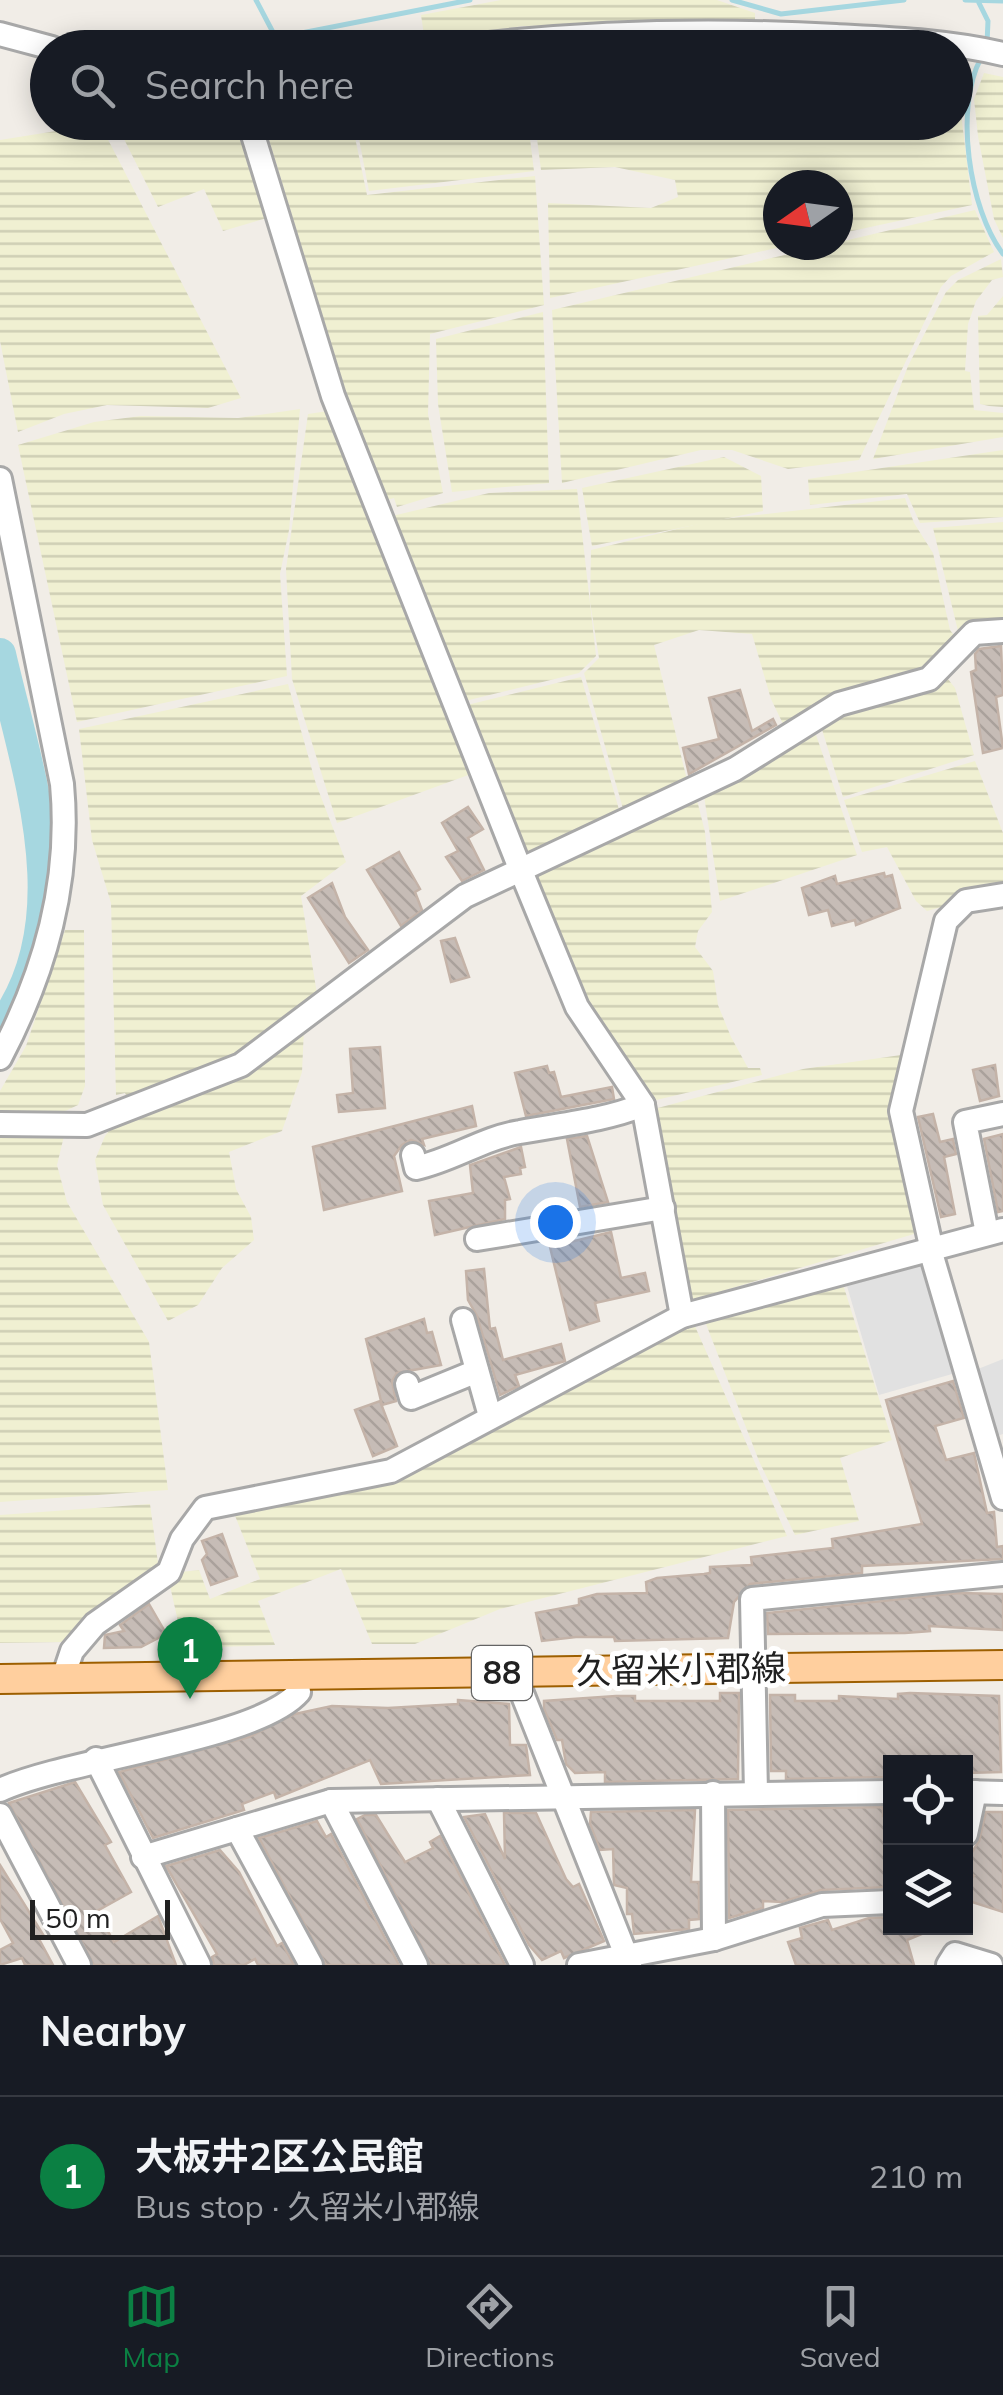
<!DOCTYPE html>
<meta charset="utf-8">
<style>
:root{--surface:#171b24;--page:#20242c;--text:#f1f3f6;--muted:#9ea1a6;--line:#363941;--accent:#0b8043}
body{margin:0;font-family:Mulish,"Noto Sans JP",sans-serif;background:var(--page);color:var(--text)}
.controls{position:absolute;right:30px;bottom:30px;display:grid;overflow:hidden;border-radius:0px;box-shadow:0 5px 25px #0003}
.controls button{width:90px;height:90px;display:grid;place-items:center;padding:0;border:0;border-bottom:2px solid var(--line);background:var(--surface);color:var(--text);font:50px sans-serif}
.compass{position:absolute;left:763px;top:170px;width:90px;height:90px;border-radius:50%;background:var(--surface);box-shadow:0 5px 25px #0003;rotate:256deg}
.scale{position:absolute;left:30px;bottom:25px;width:140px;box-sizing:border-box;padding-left:10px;border:5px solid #212121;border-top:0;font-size:28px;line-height:35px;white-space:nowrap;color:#212121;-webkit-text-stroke:8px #fff;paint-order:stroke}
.you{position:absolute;left:555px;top:1222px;width:35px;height:35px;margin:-25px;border:8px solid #fff;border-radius:50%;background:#1a73e8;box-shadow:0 0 0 15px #1a73e833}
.badge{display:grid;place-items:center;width:65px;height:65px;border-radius:50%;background:var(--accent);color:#fff;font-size:32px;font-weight:700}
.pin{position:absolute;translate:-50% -82px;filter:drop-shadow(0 2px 5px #0008)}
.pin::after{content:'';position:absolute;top:52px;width:35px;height:30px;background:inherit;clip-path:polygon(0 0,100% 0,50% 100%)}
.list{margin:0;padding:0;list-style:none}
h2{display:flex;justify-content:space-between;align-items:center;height:130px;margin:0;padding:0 40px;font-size:42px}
h2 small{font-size:32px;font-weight:400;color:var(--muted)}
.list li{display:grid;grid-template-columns:65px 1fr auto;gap:30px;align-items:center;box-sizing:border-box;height:160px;padding:0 40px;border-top:2px solid var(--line)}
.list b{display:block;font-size:38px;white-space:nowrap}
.list p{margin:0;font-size:32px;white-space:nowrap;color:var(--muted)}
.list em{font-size:32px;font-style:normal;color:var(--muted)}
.icon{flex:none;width:55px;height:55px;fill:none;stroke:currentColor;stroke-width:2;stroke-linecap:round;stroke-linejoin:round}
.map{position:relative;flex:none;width:1003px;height:1965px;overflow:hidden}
.search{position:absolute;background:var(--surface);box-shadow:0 5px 25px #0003;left:30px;right:30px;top:30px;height:110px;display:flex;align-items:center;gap:25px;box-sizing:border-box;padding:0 35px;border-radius:55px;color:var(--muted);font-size:38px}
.sheet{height:290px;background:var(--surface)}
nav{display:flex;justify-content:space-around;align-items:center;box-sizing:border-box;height:140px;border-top:2px solid var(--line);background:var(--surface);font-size:28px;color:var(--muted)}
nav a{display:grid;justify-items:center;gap:5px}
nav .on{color:var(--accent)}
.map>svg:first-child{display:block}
.farmland{fill:url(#farmland-rules)}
.parking{fill:#e1e1e1}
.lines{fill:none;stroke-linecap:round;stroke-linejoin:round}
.stream{stroke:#a6d7e0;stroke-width:5}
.river{stroke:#a6d7e0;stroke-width:32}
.building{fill:url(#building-back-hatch);stroke:#c4b3a8;stroke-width:2.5}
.minor-casing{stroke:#a8a8a8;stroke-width:28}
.major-casing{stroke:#9d5f00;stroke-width:32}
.minor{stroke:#fff;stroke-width:22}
.major{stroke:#ffcf9e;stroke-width:28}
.labels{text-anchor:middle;stroke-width:10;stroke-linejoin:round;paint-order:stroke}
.shield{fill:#fff;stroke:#646464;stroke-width:2.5}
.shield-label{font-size:32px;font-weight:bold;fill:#212121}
.street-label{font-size:35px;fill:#212121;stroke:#fff}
</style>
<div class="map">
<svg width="1003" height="1965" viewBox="0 0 1003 1965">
<defs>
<pattern id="farmland-rules" width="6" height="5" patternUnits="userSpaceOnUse" patternTransform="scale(2.5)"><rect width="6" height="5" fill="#f0f0d2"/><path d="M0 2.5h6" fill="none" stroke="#ceceb4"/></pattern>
<pattern id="building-back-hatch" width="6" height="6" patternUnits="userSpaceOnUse" patternTransform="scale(2.5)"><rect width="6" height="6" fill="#c6bcb6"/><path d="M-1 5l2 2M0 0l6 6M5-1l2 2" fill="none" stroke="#aaa19c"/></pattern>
</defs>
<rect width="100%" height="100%" fill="#f1ede7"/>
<g class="farmland">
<polygon points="501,0 717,0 755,13 755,21 522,26 430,40 424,35 421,15"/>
<polygon points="956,68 969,70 958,88 972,205 838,234 838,185 778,185 778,245 790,245 550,298 548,203 651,208 678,197 675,180 615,167 541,170 535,123 956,122"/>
<polygon points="984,73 1003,77 1003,238 994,219 978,136 974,99"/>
<polygon points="116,123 238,123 267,218 223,231 204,189 158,207"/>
<polygon points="264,123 352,123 367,195 535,176 544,305 430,334 428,414 443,493 397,507 394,498 387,500 342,382"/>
<polygon points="356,123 528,123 534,171 369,191"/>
<polygon points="100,124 241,398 208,408 107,405 64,414 18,432 0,341 0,140"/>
<polygon points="975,210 994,252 951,276 941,287 859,460 788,469 732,450 701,450 562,483 552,310"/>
<polygon points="1001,259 1003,277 992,280 976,301 968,324 965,371 970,372 974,410 1003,413 1003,437 873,459 908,366 946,292 958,280"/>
<polygon points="1003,296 1003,407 989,406 980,404 978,316 987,315"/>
<polygon points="543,312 549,483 452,492 438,404 436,339"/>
<polygon points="300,409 289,530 280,574 287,676 77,722 18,445 94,422 141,416 238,418"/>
<polygon points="328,411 471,774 337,823 292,679 286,569 308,414"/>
<polygon points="1003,450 1003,517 920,523 907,494 810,505 808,479"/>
<polygon points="724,457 761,476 763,511 592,546 582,488"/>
<polygon points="577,489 596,656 579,673 465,701 392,516 489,493"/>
<polygon points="905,498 914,523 933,553 950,630 956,638 928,673 824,702 783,724 771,699 752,634 699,630 654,645 687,780 624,812 584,673 599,658 590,602 591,550 714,520"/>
<polygon points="1003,522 1003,626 959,635 933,528"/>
<polygon points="581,677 620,813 527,856 467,705"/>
<polygon points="948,679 955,688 974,755 843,797 819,720 921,691"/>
<polygon points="288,684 316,784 346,862 301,896 317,994 238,1056 129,1101 125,1093 116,1095 111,903 92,840 79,729"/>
<polygon points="813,726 857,855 720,901 703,789"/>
<polygon points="975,761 1003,833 1003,890 927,911 916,901 887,847 862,852 844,800"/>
<polygon points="696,796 705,832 712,912 698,931 695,947 713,971 718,1005 731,1037 748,1068 760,1068 762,1075 652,1101 591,1007 538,878 542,867"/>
<polygon points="65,930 84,930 85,1086 78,1105 57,1115 0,1113 0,1091 26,1046"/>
<polygon points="304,1028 302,1072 282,1131 229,1152 236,1189 251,1217 254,1240 222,1268 198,1305 168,1321 103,1205 95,1160 105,1136 115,1123"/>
<polygon points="908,1054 897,1113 924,1231 692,1300 686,1298 654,1109 803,1069"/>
<polygon points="0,1132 64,1136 57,1165 67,1202 149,1342 168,1490 0,1502"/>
<polygon points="841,1278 892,1440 840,1458 859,1521 795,1535 759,1461 706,1324 708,1318"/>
<polygon points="694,1324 787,1536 500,1609 415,1644 372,1644 341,1569 258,1601 275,1645 184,1648 170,1586 181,1572 199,1570 210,1599 260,1579 232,1508 316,1493 564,1390"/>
<polygon points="150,1504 158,1563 146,1580 98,1608 63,1642 0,1643 0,1515"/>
</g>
<g class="parking">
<polygon points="911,1256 928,1266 959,1372 879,1395 844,1276"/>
<polygon points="1003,1359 1003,1434 997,1436 978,1369"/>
</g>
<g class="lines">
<g class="stream">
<polyline points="256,0 276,38 470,0"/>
<polyline points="732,0 781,14 904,0"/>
<polyline points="965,0 1003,1"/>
<polyline points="979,3 988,21 987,43"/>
<path d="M981 58C954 108 969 209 1003 254"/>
</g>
<path class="river" d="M0 654C27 772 83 922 0 1029"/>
</g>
<g class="building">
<polygon points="1001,646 1003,695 996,697 1003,748 983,753 971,672 976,670 975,654 979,649"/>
<polygon points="740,690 752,731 773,719 776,725 689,774 683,748 719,739 709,698"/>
<polygon points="468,807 483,829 468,838 484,870 462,881 446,857 458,851 442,823"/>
<polygon points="399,852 420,889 415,892 422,910 401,926 367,870"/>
<polygon points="884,873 885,877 892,875 900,908 856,925 855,920 832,926 828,910 809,915 802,888 835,876 837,884"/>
<polygon points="332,883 345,917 368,950 349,963 308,898"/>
<polygon points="455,938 469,977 451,982 441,941"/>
<polygon points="380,1047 385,1108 339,1112 337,1095 353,1093 350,1049"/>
<polygon points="995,1065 999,1096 980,1101 973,1070"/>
<polygon points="547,1066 549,1073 554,1072 561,1097 612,1087 614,1099 526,1116 515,1073"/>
<polygon points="472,1106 476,1126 422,1139 424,1145 411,1140 402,1145 394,1156 402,1191 324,1210 313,1147"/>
<polygon points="933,1114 940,1142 953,1139 956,1154 944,1157 955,1214 941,1217 918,1117"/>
<polygon points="1003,1134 1003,1211 998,1212 984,1139"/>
<polygon points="587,1136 608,1202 580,1207 567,1139"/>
<polygon points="521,1147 525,1167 520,1168 521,1174 504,1177 510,1199 505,1200 505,1219 435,1235 429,1201 473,1193 470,1165"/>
<polygon points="611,1232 621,1278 645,1273 649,1291 595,1303 599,1321 570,1330 550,1247"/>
<polygon points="484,1269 490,1329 495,1328 503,1360 561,1344 565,1361 515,1375 519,1386 500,1395 477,1316 468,1300 466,1271"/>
<polygon points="424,1319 427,1333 432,1332 441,1365 397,1373 392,1381 396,1401 382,1405 366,1339"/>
<polygon points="953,1381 964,1418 935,1426 946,1460 974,1453 987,1513 994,1512 997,1547 1003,1546 1003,1559 862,1566 862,1573 750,1584 734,1602 728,1638 615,1641 614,1637 576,1637 542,1641 536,1613 579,1605 579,1599 597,1594 647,1593 646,1582 657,1578 704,1574 710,1573 710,1567 752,1565 751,1557 833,1548 832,1539 922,1524 886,1400"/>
<polygon points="380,1401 397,1446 373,1456 355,1410"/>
<polygon points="222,1534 237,1576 211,1585 202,1560 207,1554 202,1541"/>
<polygon points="959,1593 1003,1594 1003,1630 929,1626 930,1631 905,1633 768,1634 767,1613"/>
<polygon points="149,1604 164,1630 160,1637 141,1647 104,1648 105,1635 124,1631 120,1625"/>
<polygon points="720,1693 739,1693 738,1779 605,1782 605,1772 575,1773 566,1764 562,1740 557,1740 544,1709 544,1701 616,1696 635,1696 635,1701 720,1701"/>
<polygon points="910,1693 999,1696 1001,1772 966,1773 966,1762 890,1762 890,1777 786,1779 786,1771 771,1771 770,1695 795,1695 795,1701 839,1701 839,1696 898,1699 898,1694"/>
<polygon points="458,1700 509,1704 510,1745 526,1745 530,1775 381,1784 370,1760 276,1798 274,1792 242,1804 244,1810 153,1838 119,1772 249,1737 295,1714 332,1706 388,1708 458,1704"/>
<polygon points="75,1782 111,1842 105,1845 131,1892 97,1911 105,1926 114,1942 158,1916 176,1965 94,1965 9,1803"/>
<polygon points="883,1807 883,1816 888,1816 890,1887 821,1890 782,1902 763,1901 763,1908 729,1918 728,1810"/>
<polygon points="695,1810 691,1882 699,1882 699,1919 689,1920 689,1929 634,1934 632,1914 627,1914 627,1888 614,1885 613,1849 600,1850 590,1824 591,1812"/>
<polygon points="986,1812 1003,1812 1003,1912 966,1900 966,1884 974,1876 966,1870 966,1862 979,1841"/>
<polygon points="504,1813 536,1813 566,1879 573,1887 579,1884 604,1941 564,1958 561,1951 542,1960 529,1945 464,1817 485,1814 505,1859"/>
<polygon points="365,1815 376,1815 405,1862 433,1848 430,1842 440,1836 505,1965 431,1965 357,1819"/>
<polygon points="317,1821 326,1837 331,1834 399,1965 326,1965 259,1838"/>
<polygon points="220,1850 239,1872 277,1946 282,1943 294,1965 258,1965 255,1959 244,1965 214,1965 212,1957 217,1954 166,1866"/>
<polygon points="0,1865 44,1936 39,1939 53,1965 25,1965 22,1958 0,1965 0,1950 13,1943 0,1919"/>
<polygon points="890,1917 890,1928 936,1928 907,1940 914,1965 796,1965 788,1942 802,1938 800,1928 828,1920 832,1930 869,1918"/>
</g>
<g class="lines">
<g class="minor-casing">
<g id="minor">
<polyline points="0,34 52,48"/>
<path d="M453 48C580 32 708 29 836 36 892 39 948 41 1003 54"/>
<polyline points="249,122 333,396 521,871 577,1007 643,1105 682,1316"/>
<path d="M0 479 62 784C71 882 45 972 0 1058"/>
<polyline points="0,1124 87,1125 241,1065 465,896 735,769 839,704 929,679 974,633 1003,631"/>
<path d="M413 1155 416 1168C453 1160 483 1138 520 1132 562 1124 602 1121 643 1105"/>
<polyline points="987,1233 965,1122 1003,1114"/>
<polyline points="477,1239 663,1208"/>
<polyline points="929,1246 1003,1498"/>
<polyline points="931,1246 901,1111 946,921 966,901 1003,895"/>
<polyline points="463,1320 490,1416"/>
<polyline points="407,1384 411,1398 477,1371"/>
<polyline points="514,1673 630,1965"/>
<polyline points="63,1678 72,1651 95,1624 169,1572 182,1539 205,1508 391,1471 682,1316 1003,1230"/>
<polyline points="96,1759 199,1965"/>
<path d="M0 1790C70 1758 257 1740 299 1692L296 1676"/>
<polyline points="966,1792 1003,1793"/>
<polyline points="713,1793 714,1939"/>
<polyline points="756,1793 752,1599 1003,1574"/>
<polyline points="438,1799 522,1965"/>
<polyline points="331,1801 416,1965"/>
<polyline points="0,1815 79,1965"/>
<polyline points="237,1829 311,1965"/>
<polyline points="966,1834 975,1792"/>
<polyline points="143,1857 331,1801 890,1792"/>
<polyline points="579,1965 714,1939 822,1905 890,1902"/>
<polyline points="948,1965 955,1954 991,1965"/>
</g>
</g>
<g class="major-casing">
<polyline id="major" points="0,1679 1003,1665"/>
</g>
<use href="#minor" class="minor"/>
<use href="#major" class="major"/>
</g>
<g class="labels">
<rect class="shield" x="472" y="1646" width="60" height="54" rx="8"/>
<g class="shield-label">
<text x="502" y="1684">88</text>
</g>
<g class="street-label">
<text transform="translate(681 1670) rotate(-1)" y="12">久留米小郡線</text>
</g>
</g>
</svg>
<div class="controls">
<button><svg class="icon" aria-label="locate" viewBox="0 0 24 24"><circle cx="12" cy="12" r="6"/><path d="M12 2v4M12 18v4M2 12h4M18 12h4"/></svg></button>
<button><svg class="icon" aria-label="layers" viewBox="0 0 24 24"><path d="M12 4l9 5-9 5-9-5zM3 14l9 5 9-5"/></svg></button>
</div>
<svg class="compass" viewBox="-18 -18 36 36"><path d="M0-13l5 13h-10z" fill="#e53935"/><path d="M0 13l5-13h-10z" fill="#9ea1a6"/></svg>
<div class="scale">50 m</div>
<div class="you"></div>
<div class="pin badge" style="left:190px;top:1699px">1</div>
<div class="search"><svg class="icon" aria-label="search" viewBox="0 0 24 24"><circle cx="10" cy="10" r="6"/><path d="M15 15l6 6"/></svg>Search here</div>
</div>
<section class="sheet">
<h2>Nearby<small></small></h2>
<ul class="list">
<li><span class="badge">1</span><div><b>大板井2区公民館</b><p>Bus stop · 久留米小郡線</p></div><em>210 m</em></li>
</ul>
</section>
<nav>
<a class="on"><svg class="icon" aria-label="map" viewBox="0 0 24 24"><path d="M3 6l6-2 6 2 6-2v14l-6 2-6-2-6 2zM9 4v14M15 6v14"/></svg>Map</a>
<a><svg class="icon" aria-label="directions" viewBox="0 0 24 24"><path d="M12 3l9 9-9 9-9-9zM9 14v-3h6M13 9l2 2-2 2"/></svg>Directions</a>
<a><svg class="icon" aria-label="saved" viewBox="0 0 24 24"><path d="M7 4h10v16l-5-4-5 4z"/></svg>Saved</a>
</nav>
